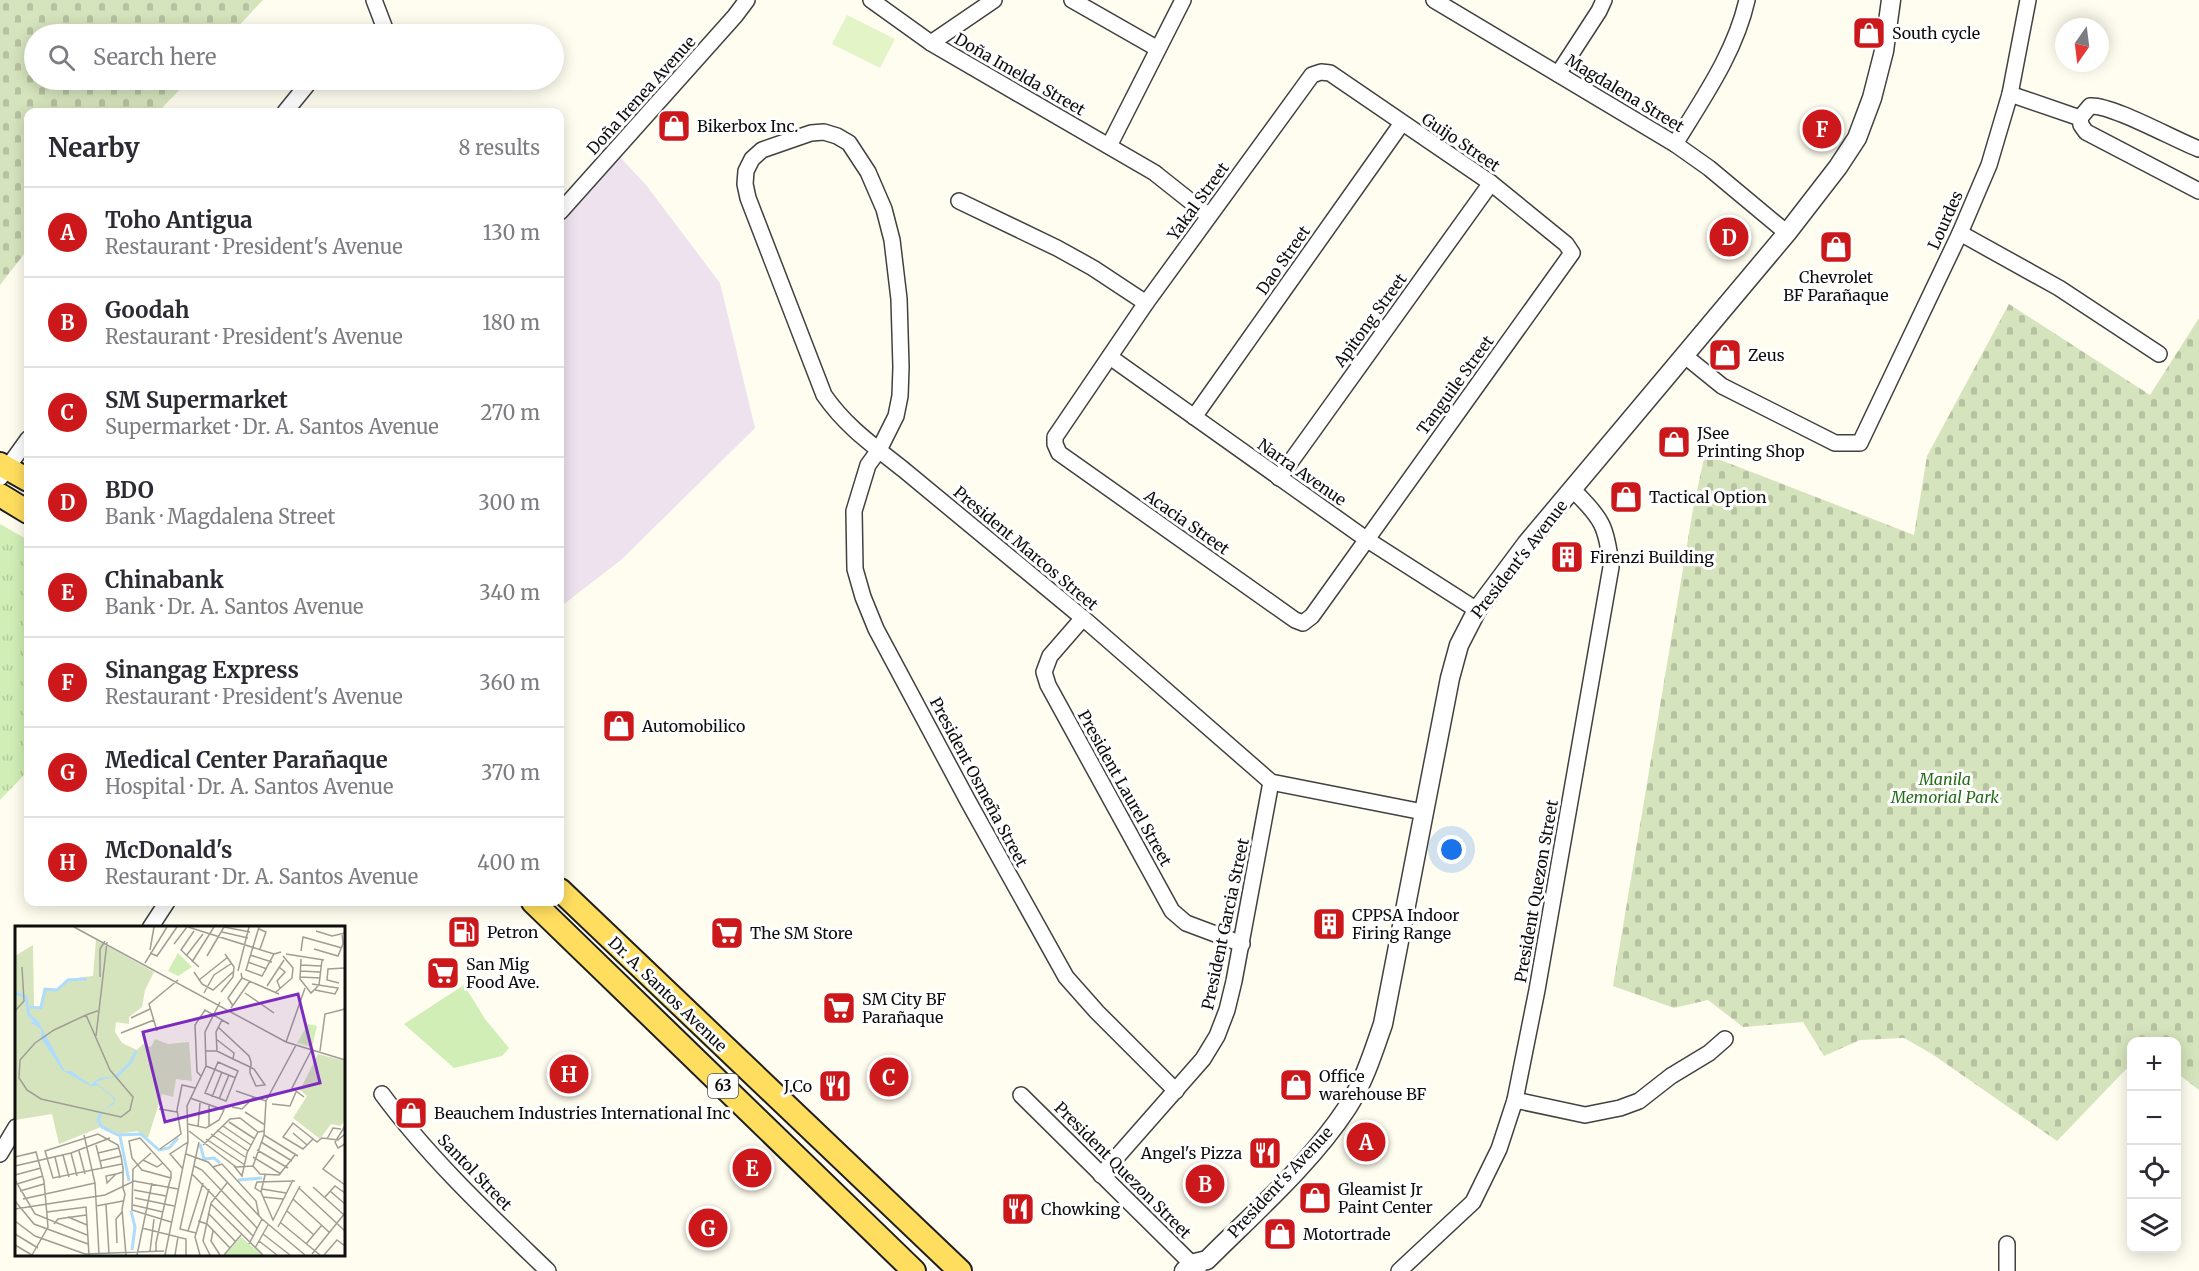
<!DOCTYPE html>
<meta charset="utf-8">
<style>
:root{--surface:#fff;--page:#f7f7f7;--text:#2b2b33;--muted:#7c7c81;--line:#e1e1e2;--accent:#cc181a}
body{margin:0;font-family:Merriweather,serif;background:var(--page);color:var(--text)}
.controls{position:absolute;right:18px;bottom:18px;display:grid;overflow:hidden;border-radius:12px;box-shadow:0 3px 15px #0003}
.controls button{width:54px;height:54px;display:grid;place-items:center;padding:0;border:0;border-bottom:2px solid var(--line);background:var(--surface);color:var(--text);font:30px sans-serif}
.compass{position:absolute;left:2055px;top:18px;width:54px;height:54px;border-radius:50%;background:var(--surface);box-shadow:0 3px 15px #0003;rotate:194deg}
.you{position:absolute;left:1452px;top:850px;width:21px;height:21px;margin:-15px;border:4px solid #fff;border-radius:50%;background:#1a73e8;box-shadow:0 0 0 9px #1a73e833}
.badge{display:grid;place-items:center;width:39px;height:39px;border-radius:50%;background:var(--accent);color:#fff;font-size:20px;font-weight:700}
.pin{position:absolute;translate:-50% -50%;border:3px solid #fff;box-shadow:0 2px 6px #0006}
.list{margin:0;padding:0;list-style:none}
h2{display:flex;justify-content:space-between;align-items:center;height:78px;margin:0;padding:0 24px;font-size:26px}
h2 small{font-size:20px;font-weight:400;color:var(--muted)}
.list li{display:grid;grid-template-columns:39px 1fr auto;gap:18px;align-items:center;box-sizing:border-box;height:90px;padding:0 24px;border-top:2px solid var(--line)}
.list b{display:block;font-size:22px;white-space:nowrap}
.list p{margin:0;font-size:20px;white-space:nowrap;color:var(--muted)}
.list em{font-size:20px;font-style:normal;color:var(--muted)}
.icon{flex:none;width:33px;height:33px;fill:none;stroke:currentColor;stroke-width:2;stroke-linecap:round;stroke-linejoin:round}
.map{position:relative;flex:none;width:2199px;height:1271px;overflow:hidden}
.search{position:absolute;background:var(--surface);box-shadow:0 3px 15px #0003;left:24px;top:24px;width:540px;height:66px;display:flex;align-items:center;gap:15px;box-sizing:border-box;padding:0 21px;border-radius:33px;color:var(--muted);font-size:22px}
.panel{position:absolute;background:var(--surface);box-shadow:0 3px 15px #0003;left:24px;top:108px;width:540px;height:798px;border-radius:12px}
.map>svg:first-child{display:block}
.industrial{fill:#ede2ee}
.grass{fill:#d0eeb5}
.cemetery{fill:url(#cemetery-stones)}
.park{fill:url(#park-tufts)}
.pitch{fill:#e3f4c7}
.lines{fill:none;stroke-linecap:round;stroke-linejoin:round}
.minor-casing{stroke:#414141;stroke-width:18}
.tertiary-casing{stroke:#414141;stroke-width:21}
.primary-casing{stroke:#1f1f1f;stroke-width:26}
.minor{stroke:#fff;stroke-width:15}
.tertiary{stroke:#fff;stroke-width:18}
.primary{stroke:#ffde5f;stroke-width:22}
.labels{text-anchor:middle;stroke-width:6;stroke-linejoin:round;paint-order:stroke}
.shield{fill:#fff;stroke:#565656;stroke-width:1.5}
.shield-label{font-size:15px;font-weight:bold;fill:#0e0e0e}
.poi-label{font-size:16px;fill:#0e0e0e;stroke:#fff;text-anchor:start}
.street-label{font-size:16px;fill:#0e0e0e;stroke:#fff}
.park-label{font-size:16px;font-style:italic;fill:#266d18;stroke:#fff}
.inset-river{fill:none;stroke:#aedcfc;stroke-width:3}
.inset-road{fill:none;stroke:#9f9d95;stroke-width:1.5}
.view{fill:#7b2cbf;fill-opacity:0.15;stroke:#7b2cbf;stroke-width:3}
.inset-edge{fill:none;stroke:#0e0e0e;stroke-width:3}
</style>
<div class="map">
<svg width="2199" height="1271" viewBox="0 0 2199 1271">
<defs>
<pattern id="cemetery-stones" width="16" height="16" patternUnits="userSpaceOnUse" patternTransform="scale(1.5)"><rect width="16" height="16" fill="#d6e4bd"/><path d="M2 7V4a2 2 0 0 1 4 0v3zM10 15v-3a2 2 0 0 1 4 0v3z" fill="#b6c2a1"/></pattern>
<pattern id="park-tufts" width="24" height="20" patternUnits="userSpaceOnUse" patternTransform="scale(1.5)"><rect width="24" height="20" fill="#d0eeb5"/><path d="M3 7l-1-3M5 7V3M7 7l1-3M15 17l-1-3M17 17v-4M19 17l1-3" fill="none" stroke="#b1cb9a"/></pattern>
</defs>
<rect width="100%" height="100%" fill="#fffdef"/>
<polygon class="industrial" points="619,156 646,185 720,283 755,428 621,560 560,607 560,222"/>
<polygon class="grass" points="464,985 485,1019 509,1048 502,1056 454,1068 404,1024"/>
<g class="cemetery">
<polygon points="0,0 263,0 231,34 34,34 34,80 189,80 158,112 28,112 28,249 0,285"/>
<polygon points="2009,304 2150,395 2199,318 2199,1090 2177,1073 2176,1042 2132,1042 2131,1064 2057,1141 1932,1054 1904,1038 1860,1040 1824,1056 1803,1022 1743,1027 1708,1000 1674,1008 1613,986 1693,509 1705,454 1914,535 1927,456"/>
</g>
<polygon class="park" points="0,524 28,540 28,771 0,800"/>
<polygon class="pitch" points="847,15 895,39 880,68 832,44"/>
<g class="lines">
<g class="minor-casing">
<g id="minor">
<polyline points="374,0 387,34"/>
<polyline points="871,0 931,43 1155,173"/>
<polyline points="1072,0 1158,49"/>
<polyline points="1434,0 1675,144 1709,168 1787,233"/>
<polyline points="931,43 994,0"/>
<polygon points="1321,72 1330,73 1491,183 1566,244 1572,253 1312,616 1303,623 1295,620 1059,453 1055,444 1055,437 1146,303 1312,75"/>
<polyline points="1558,74 1599,11 1604,0"/>
<polyline points="2010,94 2080,118"/>
<polyline points="285,112 311,80"/>
<path d="M1675 144C1703 98 1735 53 1747 0"/>
<polyline points="1109,146 1183,0"/>
<path d="M2199 149C2175 140 2111 104 2090 106L2080 118 2081 125 2086 132 2199 191"/>
<polyline points="1156,174 1209,216"/>
<polyline points="959,201 1057,248 1093,268 1146,303"/>
<polyline points="560,212 735,16 747,0"/>
<polyline points="1960,233 2059,288 2159,354"/>
<polyline points="1685,356 1722,386 1835,443 1860,443 1960,233 1989,165 2010,94 2028,0"/>
<polyline points="1110,357 1366,539 1477,610"/>
<polyline points="1194,417 1402,123"/>
<polyline points="0,478 28,439"/>
<polyline points="1279,478 1491,183"/>
<polyline points="1083,618 1050,656 1044,672 1048,685 1172,911 1186,923 1242,944"/>
<polyline points="150,928 167,902"/>
<path d="M1176 1091 1097 1012 1066 977 968 801 876 629 863 597 855 569 854 511 868 465 879 450 896 416 900 396 901 367 899 299 892 240 884 209 868 172 849 143 837 136 824 132 811 133 762 150 752 159 746 171 745 184 748 198 824 395C846 427 874 446 904 470L1083 618 1271 782 1423 812"/>
<path d="M382 1094C430 1159 490 1215 548 1271"/>
<polyline points="1021,1095 1198,1270"/>
<polyline points="1515,1100 1585,1115 1620,1108 1639,1101 1671,1076 1709,1053 1725,1039"/>
<polyline points="0,1154 16,1127"/>
<polyline points="1101,1175 1203,1059 1217,1036 1227,1010 1234,981 1271,782"/>
<path d="M1399 1271 1473 1202 1499 1149 1515 1100 1537 990 1611 567C1607 527 1602 518 1573 490"/>
<polyline points="2007,1271 2007,1244"/>
</g>
</g>
<g class="tertiary-casing">
<path id="tertiary" d="M1184 1271 1191 1264 1207 1260C1254 1213 1311 1163 1347 1108 1364 1082 1373 1053 1383 1024L1450 678 1459 645 1477 610 1527 543 1787 233 1838 167 1857 138 1872 98 1884 51 1891 0"/>
</g>
<g class="primary-casing">
<g id="primary">
<polyline points="0,464 28,480"/>
<polyline points="0,495 28,512"/>
<polyline points="560,890 960,1271"/>
<polyline points="533,902 914,1271"/>
</g>
</g>
<use href="#minor" class="minor"/>
<use href="#tertiary" class="tertiary"/>
<use href="#primary" class="primary"/>
</g>
<defs>
<g id="shop-square" transform="scale(1.725)"><rect x="-9" y="-9" width="18" height="18" rx="4" fill="#cc181a" stroke="#fff"/><path d="M-5-2.5h2.3a2.7 3.5 0 0 1 5.4 0H5L5.5 6h-11ZM-1.5-2.5h3a1.5 2.3 0 0 0-3 0Z" fill="#fff"/></g>
<g id="building-square" transform="scale(1.725)"><rect x="-9" y="-9" width="18" height="18" rx="4" fill="#cc181a" stroke="#fff"/><path d="M-4-6H4V6H1V3H-1V6H-4ZM-2.5-4.3h1.7v1.8h-1.7ZM.8-4.3h1.7v1.8H.8ZM-2.5-1h1.7V.8h-1.7ZM.8-1h1.7V.8H.8Z" fill="#fff"/></g>
<g id="fuel-square" transform="scale(1.725)"><rect x="-9" y="-9" width="18" height="18" rx="4" fill="#cc181a" stroke="#fff"/><path d="M-5.5-6h7V0h2V4h1.3V-2.5L3-4.5l.8-.8L6-3V5H2.5V1h-1V6h-7ZM-4.2-4.7v3.2H.2V-4.7Z" fill="#fff"/></g>
<g id="supermarket-square" transform="scale(1.725)"><rect x="-9" y="-9" width="18" height="18" rx="4" fill="#cc181a" stroke="#fff"/><path d="M-6-5.5h2.5l.6 2H6L4.5 2H-2.5L-4.4-4H-6ZM-1.5 3.2a1.3 1.3 0 1 0 .1 0ZM3 3.2a1.3 1.3 0 1 0 .1 0Z" fill="#fff"/></g>
<g id="restaurant-square" transform="scale(1.725)"><rect x="-9" y="-9" width="18" height="18" rx="4" fill="#cc181a" stroke="#fff"/><path d="M-5-6h1v4h1v-4h1v4h1v-4h1v5L-1.5 .5V6h-2V.5L-5-1ZM5-6V6H3V1.5H1.5Q1.5-4 5-6Z" fill="#fff"/></g>
</defs>
<g fill-rule="evenodd">
<use href="#shop-square" x="1869" y="33"/>
<use href="#shop-square" x="674" y="126"/>
<use href="#shop-square" x="1836" y="247"/>
<use href="#shop-square" x="1725" y="355"/>
<use href="#shop-square" x="1674" y="442"/>
<use href="#shop-square" x="1626" y="497"/>
<use href="#building-square" x="1567" y="557"/>
<use href="#shop-square" x="619" y="726"/>
<use href="#building-square" x="1329" y="924"/>
<use href="#fuel-square" x="464" y="932"/>
<use href="#supermarket-square" x="727" y="933"/>
<use href="#supermarket-square" x="443" y="973"/>
<use href="#supermarket-square" x="839" y="1008"/>
<use href="#shop-square" x="1296" y="1085"/>
<use href="#restaurant-square" x="835" y="1086"/>
<use href="#shop-square" x="411" y="1113"/>
<use href="#restaurant-square" x="1265" y="1153"/>
<use href="#shop-square" x="1315" y="1198"/>
<use href="#restaurant-square" x="1018" y="1209"/>
<use href="#shop-square" x="1280" y="1234"/>
</g>
<g class="labels">
<rect class="shield" x="708" y="1074" width="30" height="24" rx="4.5"/>
<g class="shield-label">
<text x="723" y="1091">63</text>
</g>
<g class="poi-label">
<text x="1892" y="39">South cycle</text>
<text x="697" y="132">Bikerbox Inc.</text>
<text x="1836" y="283" text-anchor="middle">Chevrolet<tspan x="1836" dy="18">BF Parañaque</tspan></text>
<text x="1748" y="361">Zeus</text>
<text x="1697" y="439">JSee<tspan x="1697" dy="18">Printing Shop</tspan></text>
<text x="1649" y="503">Tactical Option</text>
<text x="1590" y="563">Firenzi Building</text>
<text x="642" y="732">Automobilico</text>
<text x="1352" y="921">CPPSA Indoor<tspan x="1352" dy="18">Firing Range</tspan></text>
<text x="487" y="938">Petron</text>
<text x="750" y="939">The SM Store</text>
<text x="466" y="970">San Mig<tspan x="466" dy="18">Food Ave.</tspan></text>
<text x="862" y="1005">SM City BF<tspan x="862" dy="18">Parañaque</tspan></text>
<text x="1319" y="1082">Office<tspan x="1319" dy="18">warehouse BF</tspan></text>
<text x="812" y="1092" text-anchor="end">J.Co</text>
<text x="434" y="1119">Beauchem Industries International Inc</text>
<text x="1242" y="1159" text-anchor="end">Angel's Pizza</text>
<text x="1338" y="1195">Gleamist Jr<tspan x="1338" dy="18">Paint Center</tspan></text>
<text x="1041" y="1215">Chowking</text>
<text x="1303" y="1240">Motortrade</text>
</g>
<g class="street-label">
<text transform="translate(1020 74) rotate(30)" y="6">Doña Imelda Street</text>
<text transform="translate(1625 93) rotate(31)" y="6">Magdalena Street</text>
<text transform="translate(641 95) rotate(-48)" y="6">Doña Irenea Avenue</text>
<text transform="translate(1461 142) rotate(34)" y="6">Guijo Street</text>
<text transform="translate(1198 201) rotate(-54)" y="6">Yakal Street</text>
<text transform="translate(1945 220) rotate(-66)" y="6">Lourdes</text>
<text transform="translate(1283 260) rotate(-55)" y="6">Dao Street</text>
<text transform="translate(1370 320) rotate(-54)" y="6">Apitong Street</text>
<text transform="translate(1455 385) rotate(-54)" y="6">Tanguile Street</text>
<text transform="translate(1302 472) rotate(35)" y="6">Narra Avenue</text>
<text transform="translate(1187 522) rotate(35)" y="6">Acacia Street</text>
<text transform="translate(1026 548) rotate(40)" y="6">President Marcos Street</text>
<text transform="translate(1519 559) rotate(-52)" y="6">President's Avenue</text>
<text transform="translate(979 782) rotate(62)" y="6">President Osmeña Street</text>
<text transform="translate(1125 788) rotate(61)" y="6">President Laurel Street</text>
<text transform="translate(1536 891) rotate(-80)" y="6">President Quezon Street</text>
<text transform="translate(1225 924) rotate(-78)" y="6">President Garcia Street</text>
<text transform="translate(668 994) rotate(44)" y="6">Dr. A. Santos Avenue</text>
<text transform="translate(1123 1170) rotate(45)" y="6">President Quezon Street</text>
<text transform="translate(475 1172) rotate(46)" y="6">Santol Street</text>
<text transform="translate(1280 1182) rotate(-47)" y="6">President's Avenue</text>
</g>
<g class="park-label">
<text x="1945" y="785">Manila<tspan x="1945" dy="18">Memorial Park</tspan></text>
</g>
</g>
<g transform="translate(15 926)">
<rect width="330" height="330" fill="#fffdef"/>
<path d="M163 27 177 41 163 50 153 45Z" fill="#d0eeb5"/>
<path d="M81 14 139 46 130 64 127 81 114 91V98L101 96 100 106 107 117 122 124 128 118 136 121 140 113 153 118 174 116 177 155 161 153 158 171 147 168 133 212 122 205 105 208 86 201 44 218 37 188 0 194V30L18 19 19 80 24 82 29 63 40 65 53 53 78 50ZM303 128 330 135V195L325 200 316 198 305 213 278 192 292 170 285 164Z" fill="#d6e4bd"/>
<path d="M293 98 302 100 297 121 282 117ZM226 311 235 319 248 329H210Z" fill="#d0eeb5"/>
<path d="M23 95 50 145H56L76 159 81 154 86 152 101 150 80 156 100 172 99 178 85 186 99 176 98 172 84 160H75L47 144 26 112V103L15 96Z" fill="#aedcfc"/>
<path class="inset-river" d="M0 67 11 71 14 89 22 96M15 81 26 82 30 63 42 64 53 54 72 53M101 151 116 136 121 125M86 187 83 194 87 201 103 209 126 208 144 224 154 222 163 212M105 210 114 255M185 218 189 233 199 232 205 237M223 254 247 252M116 285 120 301 117 324"/>
<path class="inset-road" d="M59 1 271 116 330 134M173 1 259 28M209 1 235 6M244 1 231 44 247 50 259 28 266 26M244 3 251 6 245 23M179 5 166 24 184 41M301 5 317 10 330 7M207 6 233 12M159 18 172 1M299 23 323 30 328 18 327 7M135 24 139 1M286 25 288 11 327 22M135 27 142 30 162 1M271 28 309 34M235 29 257 36M171 30 188 8M192 30 209 1M286 33 285 53 296 67 304 59 307 34M177 36 199 1M233 36 252 43M130 37 152 1M286 39 306 40M264 41 270 46 262 55 265 62M223 45 234 1M285 45 305 46M179 46 187 58 198 64 218 46M226 47 227 52 264 68M85 51V23L90 15M285 51 305 52M184 54 213 31M324 57 312 54 313 43 330 42M297 58 323 62 320 68 300 64M252 60 269 34M206 66 218 51 219 41 210 28M261 66 277 52 278 42 268 30M189 67 199 49 217 37M230 67 259 87M218 80 213 72 227 52M216 82 235 55M0 85 9 75 7 41M71 89 95 144 118 171 115 184 106 191 26 173 12 164 4 152 5 134 20 117 39 104 71 89 82 85H83M116 92 135 83M142 105 134 78 163 54M106 107 139 94M81 110 92 16M201 113 219 127 218 133M271 116 290 62M191 125H202L218 133 233 140 239 143 250 159 241 160 235 147V141L236 140V136L234 130 203 101M202 125 201 106 207 94M305 125 310 88 330 83M203 136 223 145 211 175 190 167ZM191 140 221 152M186 150 182 146 180 99 190 84 214 98M221 165 251 175M197 171 207 146M289 171 277 162 297 123M204 173 214 149M257 178 275 180 281 166M217 181 227 183 239 171M157 185 144 183 162 186M230 186 250 199M214 196 240 213M173 198 191 202 204 194 209 184 175 172M208 200 236 219M330 200 320 216 323 222 330 218M183 201 185 177M194 201V179M202 204 233 225M174 205 221 241 238 240M278 207 292 219M196 208 230 231M69 209 80 257 84 328M249 209 283 230M191 213 230 239M298 213 288 223 268 211 278 197 302 216 307 212 323 214 330 208M312 213 318 202 326 203M246 216 277 235M81 219 87 243M188 219 215 193 225 192 243 206 250 205M145 223 166 208 162 184 167 159 180 162M242 224 273 242M64 225 70 248M56 227 62 250M83 227 104 222M136 227 118 243 117 284 156 296M171 228 193 236 247 293 290 329M281 228 264 249 245 248 238 240 249 209 251 175 281 119M48 229 54 251M319 229 308 243 330 259M0 231 21 226 29 255 33 301 17 329M40 231 45 252M238 231 266 248M128 234 142 241 148 237M85 235 106 230M107 238 38 252 30 225 83 208 103 219 106 230 108 242V262L110 268 107 283 111 329M0 240 56 227 95 212M179 240 187 244 242 302M219 240 227 250 232 227 243 206M198 241 207 238 241 275 244 290M168 243 155 228 173 216M101 248 92 257 91 250 101 248 108 246M177 248 238 310M0 249 26 242M250 249 246 266 258 294 278 254M0 254 20 288 72 309M2 258 28 250M298 261 329 289M284 262 330 305M247 263 271 267M119 264 151 270M5 265 29 258M315 265 330 278M246 266 240 262 242 256 280 255M248 271 268 273M310 271 320 260 330 267M120 272 159 280M8 273 80 257M278 273 314 306M0 275 19 298 73 318M196 278 248 329M91 279 94 328M118 279 148 286M81 280 108 275M0 283 90 269 119 255 163 263M272 285 299 309M32 286 71 281 74 329M193 287 220 315M53 291 72 299M0 295 20 310 70 328 149 325M183 295 192 298 215 322M266 297 305 329M39 298 43 293 71 289M263 301 285 260M127 302 171 313V329M173 305 188 257M198 305 196 315 205 329M181 307 165 303 184 216M0 308 23 322M248 308 275 329M244 315 262 329M102 317 101 293 107 286M234 318 247 293M291 318 307 299M0 319 17 329M240 322 253 299M135 325 139 293M141 325V317L154 258 156 252V246L125 212 114 215 117 232 127 244 156 252M297 328 330 287M122 329 137 257M150 329 173 216 172 180 191 140 190 106 205 76M160 329 163 311M185 329 180 311 194 263M195 329 188 315 196 277 212 257M209 329 226 309M309 329 322 314 330 320"/>
<path class="view" d="M283 68 305 157 150 196 128 106Z"/>
<rect width="330" height="330" class="inset-edge"/>
</g>
</svg>
<div class="controls">
<button>+</button>
<button>−</button>
<button><svg class="icon" aria-label="locate" viewBox="0 0 24 24"><circle cx="12" cy="12" r="6"/><path d="M12 2v4M12 18v4M2 12h4M18 12h4"/></svg></button>
<button><svg class="icon" aria-label="layers" viewBox="0 0 24 24"><path d="M12 4l9 5-9 5-9-5zM3 14l9 5 9-5"/></svg></button>
</div>
<svg class="compass" viewBox="-18 -18 36 36"><path d="M0-13l5 13h-10z" fill="#e53935"/><path d="M0 13l5-13h-10z" fill="#7c7c81"/></svg>
<div class="you"></div>
<div class="pin badge" style="left:1366px;top:1142px">A</div>
<div class="pin badge" style="left:1205px;top:1184px">B</div>
<div class="pin badge" style="left:889px;top:1077px">C</div>
<div class="pin badge" style="left:1729px;top:237px">D</div>
<div class="pin badge" style="left:752px;top:1168px">E</div>
<div class="pin badge" style="left:1822px;top:129px">F</div>
<div class="pin badge" style="left:708px;top:1228px">G</div>
<div class="pin badge" style="left:569px;top:1074px">H</div>
<div class="search"><svg class="icon" aria-label="search" viewBox="0 0 24 24"><circle cx="10" cy="10" r="6"/><path d="M15 15l6 6"/></svg>Search here</div>
<section class="panel">
<h2>Nearby<small>8 results</small></h2>
<ul class="list">
<li><span class="badge">A</span><div><b>Toho Antigua</b><p>Restaurant · President's Avenue</p></div><em>130 m</em></li>
<li><span class="badge">B</span><div><b>Goodah</b><p>Restaurant · President's Avenue</p></div><em>180 m</em></li>
<li><span class="badge">C</span><div><b>SM Supermarket</b><p>Supermarket · Dr. A. Santos Avenue</p></div><em>270 m</em></li>
<li><span class="badge">D</span><div><b>BDO</b><p>Bank · Magdalena Street</p></div><em>300 m</em></li>
<li><span class="badge">E</span><div><b>Chinabank</b><p>Bank · Dr. A. Santos Avenue</p></div><em>340 m</em></li>
<li><span class="badge">F</span><div><b>Sinangag Express</b><p>Restaurant · President's Avenue</p></div><em>360 m</em></li>
<li><span class="badge">G</span><div><b>Medical Center Parañaque</b><p>Hospital · Dr. A. Santos Avenue</p></div><em>370 m</em></li>
<li><span class="badge">H</span><div><b>McDonald's</b><p>Restaurant · Dr. A. Santos Avenue</p></div><em>400 m</em></li>
</ul>
</section>
</div>
